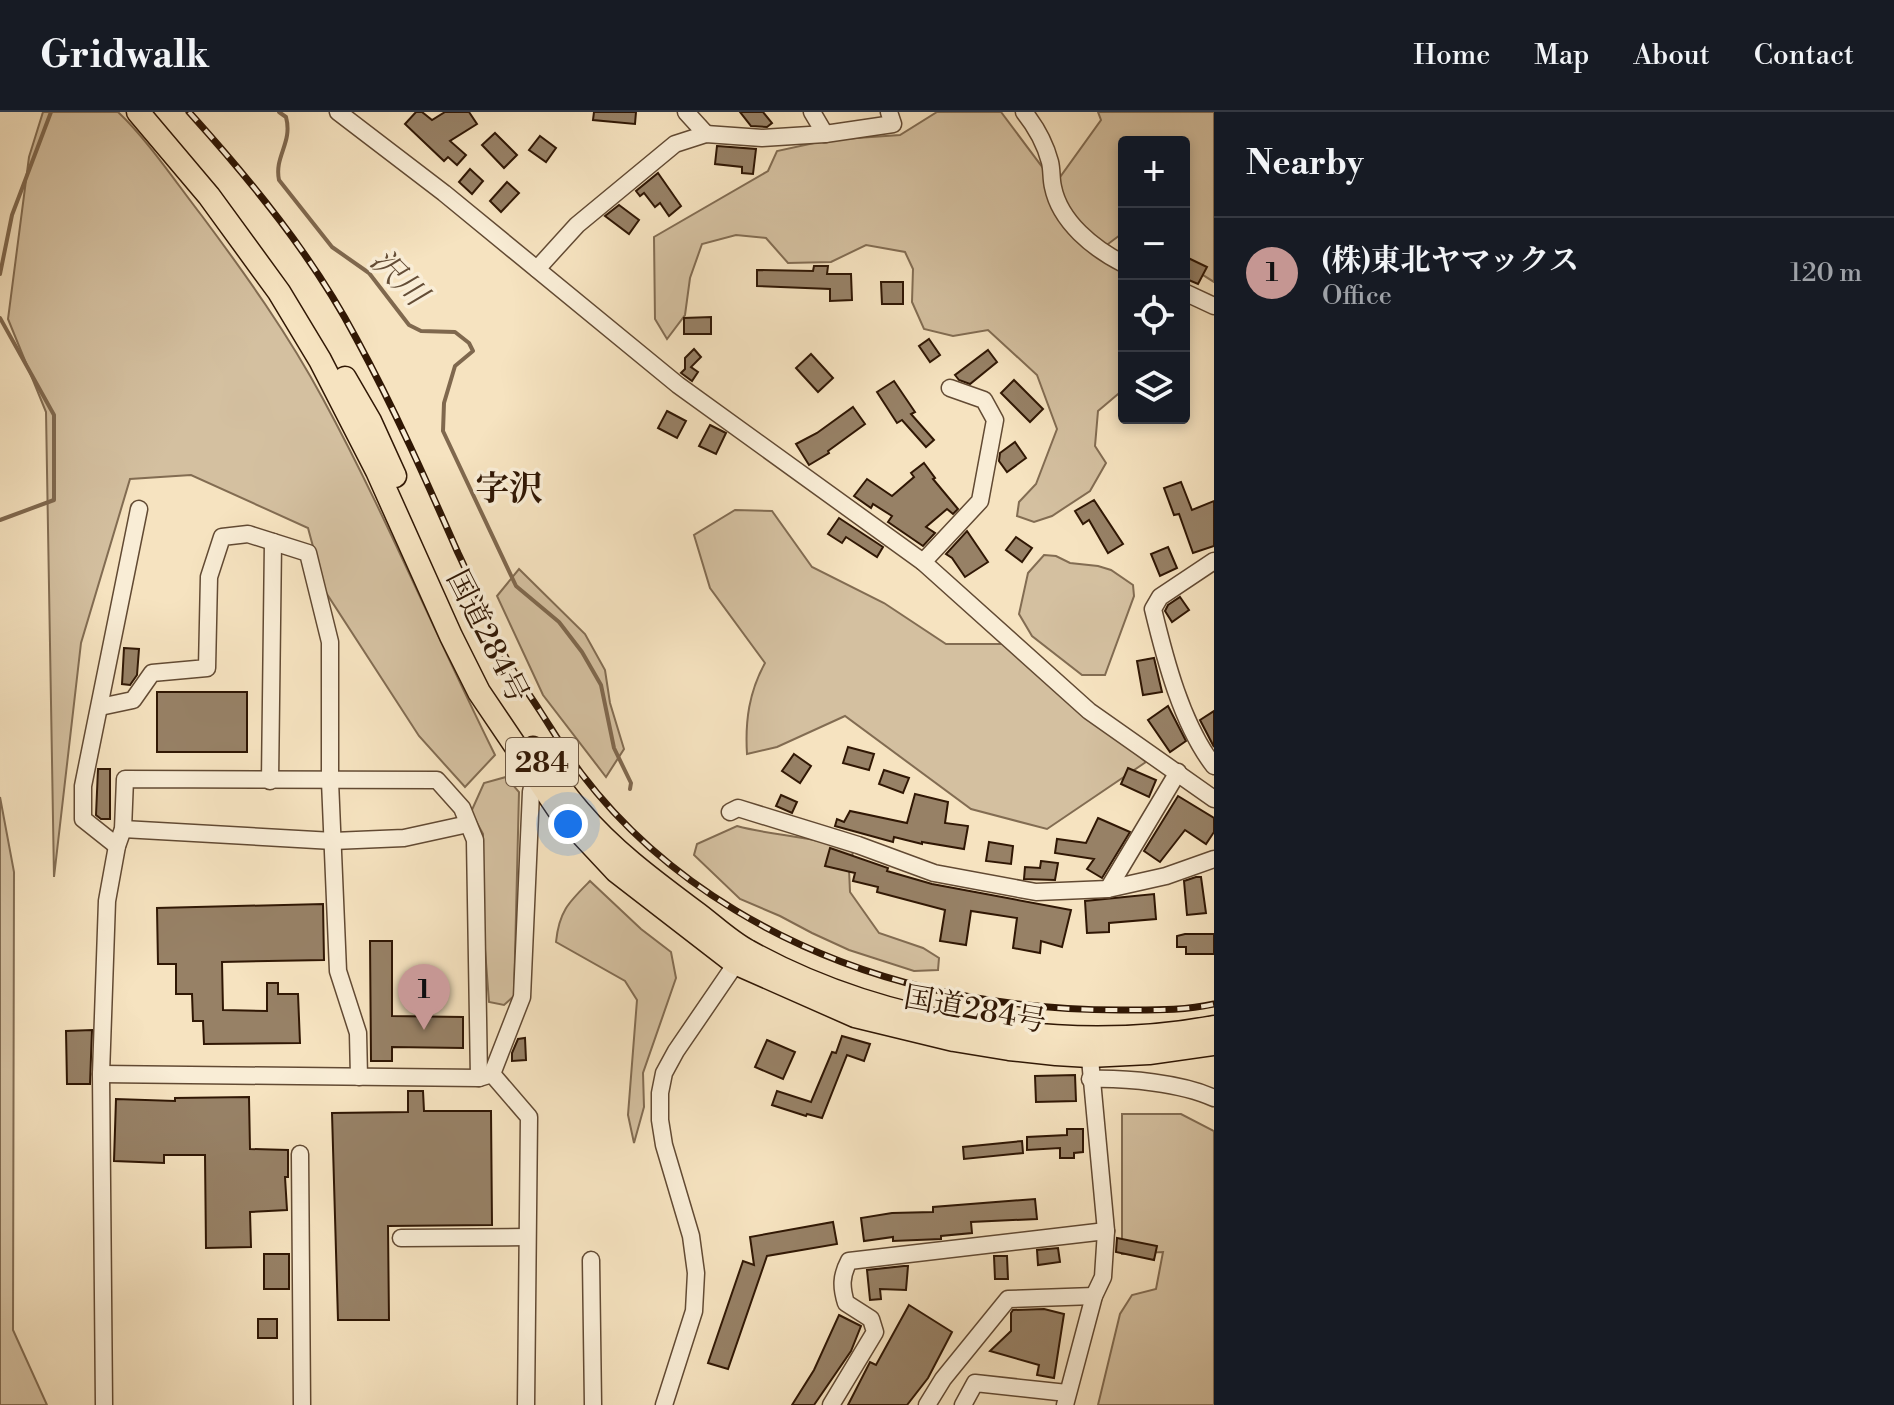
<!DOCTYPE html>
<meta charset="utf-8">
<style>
:root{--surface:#171b24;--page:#242831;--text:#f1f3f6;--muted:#9ea1a6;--line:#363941;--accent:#c59692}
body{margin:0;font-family:"Libre Bodoni","Noto Serif JP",serif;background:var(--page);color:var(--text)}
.controls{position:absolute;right:24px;top:24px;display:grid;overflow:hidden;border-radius:8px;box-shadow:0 4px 12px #0003}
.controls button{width:72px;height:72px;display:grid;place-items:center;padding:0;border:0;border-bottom:2px solid var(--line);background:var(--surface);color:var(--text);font:40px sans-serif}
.you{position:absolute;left:568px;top:712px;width:28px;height:28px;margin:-20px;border:6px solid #fff;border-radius:50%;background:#1a73e8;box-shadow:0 0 0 12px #1a73e833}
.badge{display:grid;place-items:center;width:52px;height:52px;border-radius:50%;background:var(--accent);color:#111;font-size:26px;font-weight:700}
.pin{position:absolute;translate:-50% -66px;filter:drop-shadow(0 2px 4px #0008)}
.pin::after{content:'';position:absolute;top:42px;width:28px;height:24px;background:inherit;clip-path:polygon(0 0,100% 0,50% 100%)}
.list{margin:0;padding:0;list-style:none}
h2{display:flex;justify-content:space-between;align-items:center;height:104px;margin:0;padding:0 32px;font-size:34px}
h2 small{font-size:26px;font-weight:400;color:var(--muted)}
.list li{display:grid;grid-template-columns:52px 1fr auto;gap:24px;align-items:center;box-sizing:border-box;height:112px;padding:0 32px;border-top:2px solid var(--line)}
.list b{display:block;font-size:30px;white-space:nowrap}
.list p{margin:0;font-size:26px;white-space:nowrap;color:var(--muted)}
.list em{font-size:26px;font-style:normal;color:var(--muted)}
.icon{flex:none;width:44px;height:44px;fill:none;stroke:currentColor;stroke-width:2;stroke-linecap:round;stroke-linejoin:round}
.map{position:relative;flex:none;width:1214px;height:1293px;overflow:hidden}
header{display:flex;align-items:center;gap:48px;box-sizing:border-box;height:112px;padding:0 40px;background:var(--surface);border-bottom:2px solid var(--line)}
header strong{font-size:38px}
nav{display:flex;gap:44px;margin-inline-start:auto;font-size:28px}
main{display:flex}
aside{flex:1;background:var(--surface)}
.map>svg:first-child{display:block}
.green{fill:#d4c0a0;stroke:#826c52;stroke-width:2}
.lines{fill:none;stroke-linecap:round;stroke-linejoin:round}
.stream{stroke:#7f684e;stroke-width:4}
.building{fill:#978166;stroke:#301704;stroke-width:2}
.minor-casing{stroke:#624a33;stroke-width:19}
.highway-casing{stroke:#301704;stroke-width:25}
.minor{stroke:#f9edd6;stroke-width:16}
.highway{stroke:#f6e3c0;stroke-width:22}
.rail-casing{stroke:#301704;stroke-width:7}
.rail{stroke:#f9edd6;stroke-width:4;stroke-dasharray:12;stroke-linecap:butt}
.labels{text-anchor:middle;stroke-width:7;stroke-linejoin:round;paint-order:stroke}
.shield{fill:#f9edd6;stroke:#6c5743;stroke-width:2}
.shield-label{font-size:28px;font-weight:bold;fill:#301704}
.street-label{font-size:30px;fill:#301704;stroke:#f9edd6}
.water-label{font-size:32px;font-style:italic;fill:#644d36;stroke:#f9edd6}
.quarter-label{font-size:34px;font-weight:bold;fill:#301704;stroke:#f9edd6}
</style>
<header>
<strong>Gridwalk</strong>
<nav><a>Home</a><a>Map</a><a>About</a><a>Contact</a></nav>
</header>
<main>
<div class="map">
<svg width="1214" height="1293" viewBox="0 0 1214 1293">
<rect width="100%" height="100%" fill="#f6e3c0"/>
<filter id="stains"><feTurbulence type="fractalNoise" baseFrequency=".0025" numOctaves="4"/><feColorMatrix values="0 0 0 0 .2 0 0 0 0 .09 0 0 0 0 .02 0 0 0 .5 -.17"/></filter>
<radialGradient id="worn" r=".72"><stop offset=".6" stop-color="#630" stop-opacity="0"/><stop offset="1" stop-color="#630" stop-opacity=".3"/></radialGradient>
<g class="green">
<path d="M43 0H118C147 27 177 72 202 104 246 163 288 222 323 287 386 403 436 525 495 643L465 675 419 624 325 479 308 416 191 363 130 367 81 531 54 765 46 300 8 207 29 45Z"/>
<polygon points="937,0 1001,0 1055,72 1101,8 1098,0 1214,0 1214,170 1184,151 1184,30 1124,30 1124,120 1108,132 1115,153 1124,159 1124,277 1098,299 1095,334 1106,351 1090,379 1052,404 1034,410 1017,404 1019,390 1036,372 1057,317 1037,263 988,218 953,224 924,217 912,190 913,157 905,140 866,133 831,150 788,151 766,126 736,123 702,132 690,166 685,203 667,227 655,207 654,125 768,59 777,39 828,28 900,23"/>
<path d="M735 398 772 399 812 455 884 491 946 532H1003L1146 650 1047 717 971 697 845 604 777 635 747 642C745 609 749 580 765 551L710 476 694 423Z"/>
<polygon points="1044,443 1056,444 1070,451 1098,454 1111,458 1133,473 1134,484 1105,563 1082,563 1032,524 1019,502 1028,461"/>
<polygon points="519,457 585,522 605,558 610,591 624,637 606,665 543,583 497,484"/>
<polygon points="506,665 519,680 514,884 504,893 489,890 483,811 483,722 471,700 484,671"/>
<polygon points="0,685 14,760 13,1218 47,1293 0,1293"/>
<path d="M737 714C777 725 814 723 853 740L849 757 850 780 879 821 923 836 939 846 938 858 914 859 849 838 812 821 780 804 740 787 694 743 697 732Z"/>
<path d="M590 769 641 817 671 840 676 866 643 961 644 995 634 1031 628 1003 637 888 625 869 556 830C559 799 569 790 590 769Z"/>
<polygon points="1122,1002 1181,1002 1214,1019 1214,1293 1098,1293 1120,1202 1132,1183 1156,1177 1163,1140 1122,1142"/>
</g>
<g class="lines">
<g class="stream">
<path d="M279 0 286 5C293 31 274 44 279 68L332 135 369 161 409 213 421 219 455 220 469 231 473 239 455 254 444 291 443 319 516 474 559 510 582 540 601 573 614 636 631 671 630 677"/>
<polyline points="0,162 12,103 51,0"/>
<polyline points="0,206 54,303 54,388 0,408"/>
</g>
</g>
<g class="building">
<polygon points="416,0 422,0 432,8 445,0 469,0 477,12 450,29 466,43 457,53 448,45 444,49 405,12"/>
<polygon points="594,0 636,0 635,12 593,8"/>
<polygon points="740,0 763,0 772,11 767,15 751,14"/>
<polygon points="495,21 517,43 504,56 482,33"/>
<polygon points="540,24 556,36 546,50 529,38"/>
<polygon points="717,34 756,37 753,62 742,61 742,55 715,52"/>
<polygon points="470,57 483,69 472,82 459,70"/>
<polygon points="658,61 681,94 669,104 660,91 655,95 644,81 640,84 636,79"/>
<polygon points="507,70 519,81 501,100 490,89"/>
<polygon points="619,93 639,108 629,122 605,104"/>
<polygon points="1184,144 1207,155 1198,172 1184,166"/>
<polygon points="814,154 828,154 827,162 851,162 852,188 830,189 830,177 757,174 757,158 813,159"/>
<polygon points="881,170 903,170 903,192 882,192"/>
<polygon points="711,205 711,222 684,222 684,206"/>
<polygon points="929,227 940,243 930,250 919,234"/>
<polygon points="694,237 701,245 691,255 698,260 692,269 681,261 685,257 685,246"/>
<polygon points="988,238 997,250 970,272 959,268 955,263"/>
<polygon points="811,242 833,266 818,280 796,256"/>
<polygon points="1014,268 1043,297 1030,310 1001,281"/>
<polygon points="894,269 915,300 911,302 934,328 926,335 902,308 897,311 877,280"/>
<polygon points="853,295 865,312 828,339 829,341 809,353 796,332 817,321"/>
<polygon points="667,299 686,309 677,326 658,316"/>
<polygon points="710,313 726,321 716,342 699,334"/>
<polygon points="1015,330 1026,346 1007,360 999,349 1000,341"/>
<polygon points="924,351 935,366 933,367 958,397 953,402 947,397 926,415 935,421 923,434 888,410 892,404 873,392 871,396 854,384 867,367 892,384 914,365 911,361"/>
<polygon points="1181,370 1192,398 1214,389 1214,434 1193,441 1179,402 1174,403 1164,376"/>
<polygon points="1094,388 1123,432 1108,441 1089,408 1083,412 1075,399"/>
<polygon points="839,406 883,435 877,445 846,425 842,431 828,422"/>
<polygon points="967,419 988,450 965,465 952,446 946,442"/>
<polygon points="1016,425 1032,436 1022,450 1006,438"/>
<polygon points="1168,435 1177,456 1160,464 1151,442"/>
<polygon points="1180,485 1189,498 1172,510 1165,499 1168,493"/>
<polygon points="124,536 139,537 137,563 130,573 122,572"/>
<polygon points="1154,546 1162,580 1143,583 1137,549"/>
<rect x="157" y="580" width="90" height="60"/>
<polygon points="1168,594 1186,629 1170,640 1148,608"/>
<polygon points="1214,599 1214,635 1200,608"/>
<polygon points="848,635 874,642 869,658 843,651"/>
<polygon points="794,642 811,654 800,671 782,659"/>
<polygon points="1128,656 1156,668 1149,685 1121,672"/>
<polygon points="98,657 110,657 110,707 101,707 96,703"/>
<polygon points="884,658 909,666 903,681 879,672"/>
<polygon points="915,682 948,690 945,711 968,714 964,737 922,730 922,732 894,725 893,730 835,714 837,707 844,710 850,699 907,711"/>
<polygon points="781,683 797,690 792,701 776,694"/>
<polygon points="1178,684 1214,706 1214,720 1206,732 1185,718 1160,750 1144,739"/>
<polygon points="1098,706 1130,720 1102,766 1087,757 1094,747 1055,741 1057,727 1086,731"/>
<polygon points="989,730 1013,734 1011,752 986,749"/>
<polygon points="830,736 888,756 887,759 932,772 1071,798 1062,835 1041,829 1040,841 1013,836 1017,806 971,799 966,833 940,829 945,798 877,780 878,775 853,769 855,761 825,754"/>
<polygon points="1041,749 1058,751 1055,768 1024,767 1025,755 1040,756"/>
<polygon points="1196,765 1201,765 1206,801 1187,803 1184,769"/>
<polygon points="1154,782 1156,807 1109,811 1109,820 1087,821 1085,789"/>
<polygon points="323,792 324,848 222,850 223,898 267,899 267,871 278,871 278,882 298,882 300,931 204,932 203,909 193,909 192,882 176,882 176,852 158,852 157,796"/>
<polygon points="1185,822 1214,822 1214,842 1186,842 1186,835 1177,835 1177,824"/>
<polygon points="370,829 392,829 392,904 463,905 463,936 392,935 392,949 371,949"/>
<polygon points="92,918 90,972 67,972 66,919"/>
<polygon points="842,924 870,932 864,949 847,943 822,1006 807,1002 806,1004 772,993 777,979 811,990 832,940 836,941"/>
<polygon points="525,926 526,948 512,949 512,941 518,927"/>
<polygon points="767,928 795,940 783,967 755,955"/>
<polygon points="1075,963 1076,989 1036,990 1035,964"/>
<polygon points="408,979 423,979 424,999 491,999 492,1113 388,1114 389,1208 338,1208 332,1001 408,1000"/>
<polygon points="249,985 250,1037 288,1038 288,1065 285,1065 287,1098 250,1100 251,1135 206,1136 205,1043 164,1043 164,1051 114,1049 116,987 175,989 175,986"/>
<polygon points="1067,1017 1083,1017 1083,1040 1074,1041 1074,1046 1060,1046 1060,1036 1027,1038 1027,1025 1067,1023"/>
<polygon points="1022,1029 1023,1041 964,1047 963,1035"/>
<polygon points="1035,1087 1037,1107 971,1110 972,1121 941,1124 941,1127 893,1129 893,1125 864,1129 861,1106 892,1101 933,1100 933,1095"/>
<polygon points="833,1110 837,1132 767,1144 728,1257 708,1251 743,1149 754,1153 750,1125"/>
<polygon points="1117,1126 1157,1134 1154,1148 1116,1140"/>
<polygon points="1058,1136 1060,1150 1038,1153 1037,1138"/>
<rect x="264" y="1142" width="25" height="35"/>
<polygon points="994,1144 1007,1144 1008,1167 995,1167"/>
<polygon points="904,1154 908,1154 906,1178 880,1177 881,1187 870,1188 867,1158"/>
<polygon points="909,1193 952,1220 928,1266 907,1293 848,1293 870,1250 876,1253"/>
<polygon points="1044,1197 1064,1202 1054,1266 1037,1263 1039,1253 990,1239 1011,1219 1011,1201 1013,1198"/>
<polygon points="839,1203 861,1214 851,1239 814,1293 792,1293 814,1258"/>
<rect x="258" y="1207" width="19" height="19"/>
</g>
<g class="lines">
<g class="minor-casing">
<g id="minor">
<polyline points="338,0 444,81 678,273 923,450 1089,599 1214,687"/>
<polyline points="686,0 706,22"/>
<polyline points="812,0 825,22"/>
<path d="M1024 0C1036 15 1045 31 1050 50 1052 58 1051 67 1053 75 1060 110 1094 137 1124 152"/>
<polyline points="537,157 577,113 675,32 706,22 762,26 825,22 893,12 889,0"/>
<polyline points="1184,180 1214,194"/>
<path d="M1214 449 1160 485 1153 497C1165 547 1182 613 1214 654"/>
<polyline points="923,450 980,389 995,308 984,288 950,276"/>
<polyline points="100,595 133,588 152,561 207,556 209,465 222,425 248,422 308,441 330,530 330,669 338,859 358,921 359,965"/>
<polyline points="270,669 273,430"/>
<polyline points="730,700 738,696 858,733 934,761 1036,780 1108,777 1166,764 1214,747"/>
<polyline points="123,717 333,729 404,726 468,712"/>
<polyline points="117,734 83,707 83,674 139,397"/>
<polyline points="1108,777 1178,660"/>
<polyline points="101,962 479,966 492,962"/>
<polyline points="492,962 529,1005 526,1293"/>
<polyline points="492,962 522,885 531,680 534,666 542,660"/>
<path d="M1090 967C1127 966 1181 971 1214 986"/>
<polyline points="300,1042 302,1293"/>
<polyline points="401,1126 527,1125"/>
<polyline points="591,1148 593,1293"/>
<polyline points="104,1293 101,962 107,789 117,734 123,717 125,667 437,668 462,696 475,728 479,966"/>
<polyline points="664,1293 694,1199 696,1161 691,1124 664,1033 660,1008 660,981 664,961 676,939 741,844"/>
<path d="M831 1293 875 1220 871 1207 846 1191C841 1175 841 1164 849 1149L1106 1119"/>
<polyline points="927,1293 943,1267 1008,1187 1094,1184"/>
<polyline points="963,1293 975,1271 1067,1281"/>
<polyline points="1065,1293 1094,1184 1103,1165 1106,1119 1089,936"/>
</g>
</g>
<g class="highway-casing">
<g id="highway">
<polyline points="138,0 209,84 279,180 320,248 377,359 451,524 479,580 558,697 616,759 735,851 855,904 954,928 1009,937 1056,942 1089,944 1149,941 1214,932"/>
<polyline points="345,266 370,309 395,364"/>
<path d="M533 636C548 658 562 680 580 700 613 739 654 769 694 799 712 812 729 829 748 839 881 913 1065 943 1214 915"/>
</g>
</g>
<use href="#minor" class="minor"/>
<use href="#highway" class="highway"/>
<g class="rail-casing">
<path id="rail" d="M189 0C252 70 312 143 356 226 394 296 426 368 458 441 474 474 487 510 504 542 514 562 528 580 540 599 553 619 566 641 581 661 665 772 793 844 927 876 995 892 1063 899 1133 898 1161 898 1187 898 1214 892"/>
</g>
<use href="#rail" class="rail"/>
</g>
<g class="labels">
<rect class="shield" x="506" y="626" width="72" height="48" rx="6"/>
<g class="shield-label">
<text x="542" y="660">284</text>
</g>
<g class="street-label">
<text transform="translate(488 524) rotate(63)" y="10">国道284号</text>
<text transform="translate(975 897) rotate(10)" y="10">国道284号</text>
</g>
<g class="water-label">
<text transform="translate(399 165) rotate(45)" y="11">沢川</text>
</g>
<g class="quarter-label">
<text x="509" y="388">字沢</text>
</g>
</g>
<rect width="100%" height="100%" filter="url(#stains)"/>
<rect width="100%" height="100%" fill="url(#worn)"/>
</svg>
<div class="controls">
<button>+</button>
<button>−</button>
<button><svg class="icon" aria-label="locate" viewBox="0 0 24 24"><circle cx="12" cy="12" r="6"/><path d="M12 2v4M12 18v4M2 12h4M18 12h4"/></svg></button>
<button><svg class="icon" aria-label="layers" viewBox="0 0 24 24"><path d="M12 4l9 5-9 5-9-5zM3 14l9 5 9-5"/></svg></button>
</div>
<div class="you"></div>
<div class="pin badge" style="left:424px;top:918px">1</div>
</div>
<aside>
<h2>Nearby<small></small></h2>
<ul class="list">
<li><span class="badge">1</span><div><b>(株)東北ヤマックス</b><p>Office</p></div><em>120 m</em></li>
</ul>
</aside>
</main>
